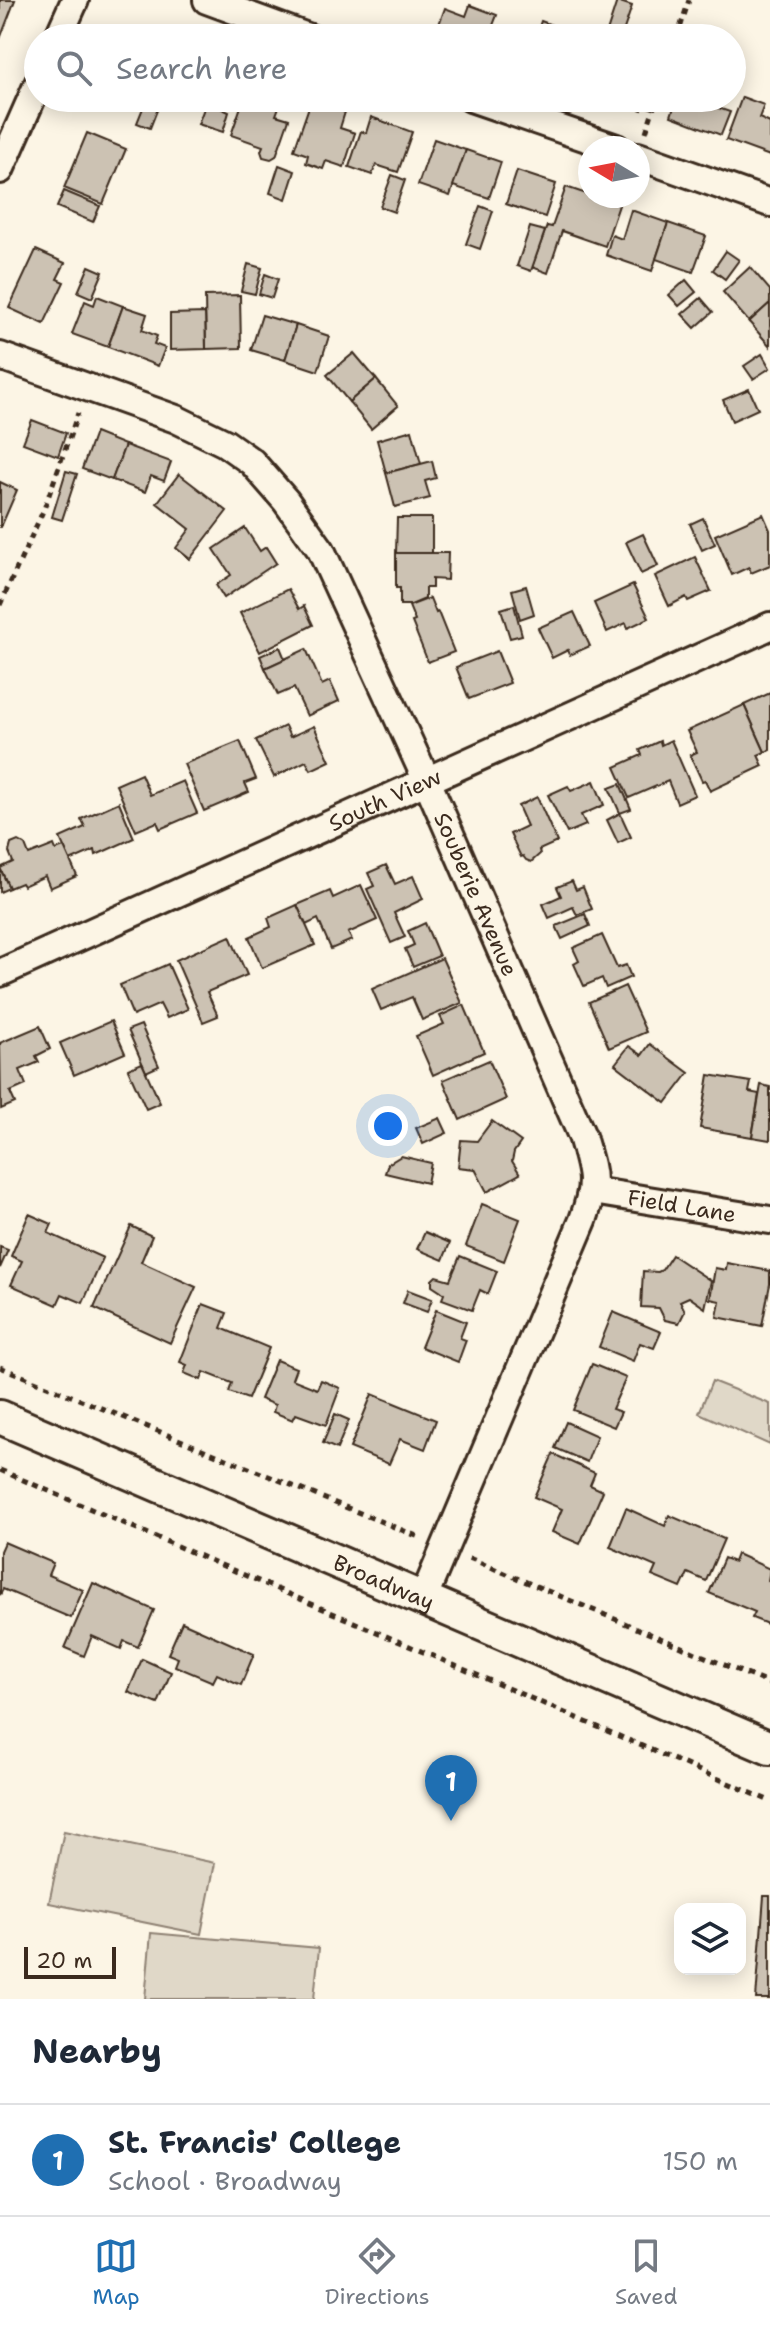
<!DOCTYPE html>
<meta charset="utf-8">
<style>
:root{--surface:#fff;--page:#f6f6f7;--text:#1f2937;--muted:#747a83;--line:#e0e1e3;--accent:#1f6fb2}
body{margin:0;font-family:"Shantell Sans",sans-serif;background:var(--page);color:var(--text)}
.controls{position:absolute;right:24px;bottom:24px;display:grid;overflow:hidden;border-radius:16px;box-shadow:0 4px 20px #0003}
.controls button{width:72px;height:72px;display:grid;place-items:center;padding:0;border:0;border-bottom:2px solid var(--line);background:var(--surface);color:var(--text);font:40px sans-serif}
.compass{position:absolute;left:578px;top:136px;width:72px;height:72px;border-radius:50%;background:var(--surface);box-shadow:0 4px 20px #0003;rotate:280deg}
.scale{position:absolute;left:24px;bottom:20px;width:92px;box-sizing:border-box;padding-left:8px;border:4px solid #3b2a1e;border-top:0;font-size:22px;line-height:28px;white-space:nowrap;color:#3b2a1e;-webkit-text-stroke:6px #fcf5e5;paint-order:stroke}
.you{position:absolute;left:388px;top:1126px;width:28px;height:28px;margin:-20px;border:6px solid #fff;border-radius:50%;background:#1a73e8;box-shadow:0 0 0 12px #1a73e833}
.badge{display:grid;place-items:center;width:52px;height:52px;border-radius:50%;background:var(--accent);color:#fff;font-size:26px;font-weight:700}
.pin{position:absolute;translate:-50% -66px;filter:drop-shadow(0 2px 4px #0008)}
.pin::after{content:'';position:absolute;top:42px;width:28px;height:24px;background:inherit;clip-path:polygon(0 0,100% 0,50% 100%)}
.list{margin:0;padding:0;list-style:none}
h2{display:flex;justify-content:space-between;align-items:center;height:104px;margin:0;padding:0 32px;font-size:34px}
h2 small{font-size:26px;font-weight:400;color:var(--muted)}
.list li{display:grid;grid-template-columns:52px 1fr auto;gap:24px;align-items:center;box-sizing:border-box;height:112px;padding:0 32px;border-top:2px solid var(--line)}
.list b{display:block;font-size:30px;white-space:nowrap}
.list p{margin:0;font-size:26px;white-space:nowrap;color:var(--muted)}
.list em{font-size:26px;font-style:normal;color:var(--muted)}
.icon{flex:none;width:44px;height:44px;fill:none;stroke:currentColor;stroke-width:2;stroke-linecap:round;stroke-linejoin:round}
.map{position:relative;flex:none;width:770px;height:1999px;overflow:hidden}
.search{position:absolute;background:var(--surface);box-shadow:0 4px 20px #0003;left:24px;right:24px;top:24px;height:88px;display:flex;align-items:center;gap:20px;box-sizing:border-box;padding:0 28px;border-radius:44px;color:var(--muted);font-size:30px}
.sheet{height:216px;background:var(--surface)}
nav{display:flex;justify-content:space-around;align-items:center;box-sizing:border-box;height:112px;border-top:2px solid var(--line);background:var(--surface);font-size:22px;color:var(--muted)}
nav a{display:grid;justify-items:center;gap:4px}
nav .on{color:var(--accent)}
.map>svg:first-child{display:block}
.green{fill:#e0d8c8;stroke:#8e8173;stroke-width:2}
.building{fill:#ccc2b3;stroke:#3b2a1e;stroke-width:2}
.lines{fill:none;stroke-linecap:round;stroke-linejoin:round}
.minor-casing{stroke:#3b2a1e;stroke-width:32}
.tertiary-casing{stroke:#3b2a1e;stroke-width:38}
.path{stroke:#3b2a1e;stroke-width:5;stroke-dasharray:6 6;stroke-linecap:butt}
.minor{stroke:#fcf5e5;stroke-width:26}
.tertiary{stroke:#fcf5e5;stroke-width:32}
.labels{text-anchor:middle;stroke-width:6;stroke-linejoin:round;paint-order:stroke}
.street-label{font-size:22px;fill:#3b2a1e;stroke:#fcf5e5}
</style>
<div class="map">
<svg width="770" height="1999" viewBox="0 0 770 1999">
<rect width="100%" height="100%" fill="#fcf5e5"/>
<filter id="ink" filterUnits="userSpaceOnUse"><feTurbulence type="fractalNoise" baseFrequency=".0125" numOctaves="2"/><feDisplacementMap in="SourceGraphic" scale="16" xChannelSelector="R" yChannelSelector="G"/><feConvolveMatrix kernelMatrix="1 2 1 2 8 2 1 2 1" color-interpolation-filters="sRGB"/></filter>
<g filter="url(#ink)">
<g class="green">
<polygon points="712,1381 770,1404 770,1445 699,1413"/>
<polygon points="64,1831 215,1863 201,1934 49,1903"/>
<polygon points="151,1933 319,1948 314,1999 145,1999"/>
</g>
<g class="building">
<polygon points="0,0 15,0 0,39"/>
<polygon points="617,1 632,6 621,38 605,38"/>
<polygon points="470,5 497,15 488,38 434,38 445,8 466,16"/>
<polygon points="541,21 587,38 535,38"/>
<polygon points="742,97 764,105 759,118 770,123 770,156 726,140"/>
<polygon points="147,98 161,100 150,128 137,123"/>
<polygon points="193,98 225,98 222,109 229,112 223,132 198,124 206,103"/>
<polygon points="244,98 282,99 276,115 289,119 276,156 271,159 263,157 261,151 263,146 231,135"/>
<polygon points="312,98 328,98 338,102 335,109 345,112 340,128 355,133 344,167 326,161 323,169 306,163 308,155 294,150"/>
<polygon points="620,98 657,98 653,109 643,105 642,110 618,102"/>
<polygon points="668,98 713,98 721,101 718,108 730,112 721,135 671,116 676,101"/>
<polygon points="371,117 412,132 398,172 376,165 372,175 349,167 361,131 366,133"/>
<polygon points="87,133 126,149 103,204 64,188"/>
<polygon points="434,139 466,150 450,196 418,185"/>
<polygon points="466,150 501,162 489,198 453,186"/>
<polygon points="279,165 295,171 286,199 270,193"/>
<polygon points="517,171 556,184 545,217 506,204"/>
<polygon points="392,175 405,180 394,212 380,207"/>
<polygon points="566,187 619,205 605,246 562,231 548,273 532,267 547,226 552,227"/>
<polygon points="64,191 100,206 93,222 57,207"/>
<polygon points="480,206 493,211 480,249 466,244"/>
<polygon points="631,210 668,223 652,271 606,255 612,235 622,239"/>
<polygon points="668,223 706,236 693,272 656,259"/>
<polygon points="530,227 545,231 531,271 517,266"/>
<polygon points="36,250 65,263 57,279 64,282 44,324 9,308"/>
<polygon points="726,251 739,260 725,279 713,270"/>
<polygon points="248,264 262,268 255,294 241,291"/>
<polygon points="89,266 103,272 92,298 78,292"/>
<polygon points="750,267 770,290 770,303 749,322 723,292"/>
<polygon points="265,274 278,279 272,298 259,294"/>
<polygon points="686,280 696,292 679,306 669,295"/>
<polygon points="240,295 241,348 206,349 205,296"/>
<polygon points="97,296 123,306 108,347 72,334 85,301 94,305"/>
<polygon points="701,298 713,312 695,328 682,314"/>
<polygon points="770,303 770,346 749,322"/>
<polygon points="123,306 147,314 142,330 157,336 154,344 165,348 158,366 108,347"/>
<polygon points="205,313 206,349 170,350 170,314"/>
<polygon points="262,315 296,325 285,360 251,350"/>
<polygon points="296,325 329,336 318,371 285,360"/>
<polygon points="354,353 376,379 349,402 327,375"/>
<polygon points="762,354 770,368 753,379 744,366"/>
<polygon points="376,379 398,406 371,429 349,402"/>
<polygon points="749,389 758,409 732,421 723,400"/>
<polygon points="32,420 66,433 58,456 23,443"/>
<polygon points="412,430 421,464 386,473 377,440"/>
<polygon points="95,433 125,445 112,480 82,469"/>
<polygon points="125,445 171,462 164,481 151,476 145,492 112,480"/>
<polygon points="432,461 436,478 425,481 430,498 395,507 386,473"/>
<polygon points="66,471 77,474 62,520 52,517"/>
<polygon points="179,474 227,511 190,559 176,548 190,529 157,503"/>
<polygon points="0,482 17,490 1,527 0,527"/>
<polygon points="763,514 770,530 770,565 751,573 749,567 732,575 715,535"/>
<polygon points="397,518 432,518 432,553 396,553"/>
<polygon points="703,518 715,544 702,550 690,524"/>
<polygon points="245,528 260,551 266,547 276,563 224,598 216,585 231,575 214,549"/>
<polygon points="643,534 658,566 641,574 626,542"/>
<polygon points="396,553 448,553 447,580 432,579 432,588 425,588 425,599 411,605 400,605 400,588 396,588"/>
<polygon points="695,557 711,591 688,601 686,597 669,606 655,576"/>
<polygon points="633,585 649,618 628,628 626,623 607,632 594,603"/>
<polygon points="526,586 534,614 520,619 512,590"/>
<polygon points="288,589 299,609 304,606 313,625 260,652 240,613"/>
<polygon points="430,598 436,613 438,612 454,652 428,662 412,622 415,621 409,606"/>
<polygon points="514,605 522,635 510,638 501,609"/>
<polygon points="574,612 590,646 570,655 568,650 552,658 538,628"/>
<polygon points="280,647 285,659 265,668 260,656"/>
<polygon points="306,649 322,685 330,681 339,701 307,716 294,688 278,695 265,668"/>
<polygon points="497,651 510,683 469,699 456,667"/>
<polygon points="770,693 770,750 765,752 744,705"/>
<polygon points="744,705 765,752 758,755 763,766 710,791 705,780 702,781 690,755 697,752 687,731"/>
<polygon points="285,726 290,737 314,726 330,761 311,770 306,761 274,777 256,740"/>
<polygon points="671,740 695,795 677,803 668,781 629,798 615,767 642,755 640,750 660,741 661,745"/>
<polygon points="240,741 256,779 245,783 249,792 204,811 184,764"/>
<polygon points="141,774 150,795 183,781 197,813 160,829 157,822 136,831 116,785"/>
<polygon points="594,781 604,805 581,815 586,825 567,833 548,795 568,786 571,791"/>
<polygon points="620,784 631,809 620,813 609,788"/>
<polygon points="537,797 557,842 539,850 540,854 531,862 526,860 523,856 521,857 510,834 527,826 518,806"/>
<polygon points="119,802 134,838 96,855 95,850 70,861 60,838 85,827 81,819"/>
<polygon points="620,813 631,837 618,843 607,820"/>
<polygon points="18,841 25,845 29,855 54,845 56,850 64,847 77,876 50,888 45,876 23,886 21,883 9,888 0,868 13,862 9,852 11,844"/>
<polygon points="386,865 395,884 413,876 423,899 394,913 405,937 391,943 367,889 374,886 368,873"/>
<polygon points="0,868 9,888 0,892"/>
<polygon points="572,881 576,890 583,887 592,909 577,915 573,907 549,918 543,904 561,896 557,887"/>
<polygon points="361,885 377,920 348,933 352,940 331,949 318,919 306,925 297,905 330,891 333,898"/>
<polygon points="297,905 315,945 262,968 249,937 271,927 268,918"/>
<polygon points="585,914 590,926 562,939 556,926"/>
<polygon points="425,923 439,956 413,967 405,949 414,945 408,931"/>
<polygon points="602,935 617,968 626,965 631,977 606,988 602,978 584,986 574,964 579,961 573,948"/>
<polygon points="230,936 247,975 207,992 218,1016 203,1022 176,960"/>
<polygon points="442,958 462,1003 422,1020 412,997 381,1010 372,989"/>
<polygon points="168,964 188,1009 167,1018 160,1004 133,1016 120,985"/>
<polygon points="625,986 646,1032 609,1048 589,1002"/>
<polygon points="464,1005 484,1052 433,1075 416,1036 444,1024 440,1016"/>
<polygon points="111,1021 125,1053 74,1075 60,1043"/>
<polygon points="141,1025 159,1066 146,1072 128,1030"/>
<polygon points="40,1026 50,1049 36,1056 39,1062 20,1070 26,1085 10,1092 15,1103 1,1109 0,1043"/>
<polygon points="650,1044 689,1073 666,1103 615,1064 629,1046 642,1055"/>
<polygon points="489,1060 506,1099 460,1120 443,1080"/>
<polygon points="142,1063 160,1103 146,1109 128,1069"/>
<polygon points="709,1075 751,1082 749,1092 759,1094 752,1137 700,1128"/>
<polygon points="761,1085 770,1087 770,1140 752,1137"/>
<polygon points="440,1118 447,1133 423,1144 416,1128"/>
<polygon points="492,1121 521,1142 514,1152 512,1161 520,1174 487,1192 475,1169 458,1167 461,1140 477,1141"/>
<polygon points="401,1156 431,1163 427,1183 385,1173 388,1164"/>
<polygon points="482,1204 520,1219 504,1261 466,1246"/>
<polygon points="29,1214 52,1224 48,1233 103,1258 83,1303 62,1294 57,1305 11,1285 22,1261 11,1256"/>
<polygon points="131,1226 152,1236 141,1262 196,1287 170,1343 94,1308"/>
<polygon points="425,1232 450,1243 443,1260 417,1249"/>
<polygon points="0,1247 8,1250 0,1268"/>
<polygon points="672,1255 711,1281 705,1308 689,1297 680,1301 685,1311 679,1323 665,1320 659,1308 641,1307 643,1271 658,1272 662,1270"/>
<polygon points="460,1256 497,1271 488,1294 480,1290 472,1310 442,1299 444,1294 432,1286 432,1280 436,1276 450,1280"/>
<polygon points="727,1263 770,1271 770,1284 762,1326 717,1317 720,1301 710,1299 715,1268 726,1270"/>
<polygon points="408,1290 432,1299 427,1312 403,1303"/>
<polygon points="203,1304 227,1313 221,1328 269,1348 248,1399 229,1392 232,1383 204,1372 201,1380 184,1373 187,1365 180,1362"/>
<polygon points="436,1310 466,1322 460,1338 466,1340 458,1362 421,1347"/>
<polygon points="613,1312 661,1332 654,1348 640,1343 633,1361 599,1347"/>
<polygon points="276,1360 296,1368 292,1379 317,1389 321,1380 340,1388 326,1425 296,1414 293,1420 273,1412 275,1405 260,1399"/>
<polygon points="592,1364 626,1378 612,1409 621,1412 614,1427 573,1410"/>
<polygon points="372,1394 436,1420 425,1449 400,1439 389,1464 350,1448"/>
<polygon points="335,1414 349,1420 337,1449 323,1443"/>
<polygon points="566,1422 597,1436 587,1462 555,1448"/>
<polygon points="553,1454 595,1473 590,1485 603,1491 580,1544 552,1532 562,1509 534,1497"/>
<polygon points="626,1508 665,1526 669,1515 724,1539 706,1581 688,1573 681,1588 652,1576 656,1567 610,1547"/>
<polygon points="4,1542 53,1563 48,1575 83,1590 71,1618 3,1589 0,1595 0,1551"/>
<polygon points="737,1554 770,1569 768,1581 770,1582 770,1625 752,1618 755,1612 709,1593 724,1558 734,1562"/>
<polygon points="93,1583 154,1610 138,1647 124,1641 121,1649 92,1636 84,1656 65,1648"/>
<polygon points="182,1622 254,1654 241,1685 217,1674 213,1682 175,1666 178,1658 168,1654"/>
<polygon points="142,1659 171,1672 158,1704 128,1692"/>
<polygon points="764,1896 770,1896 770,1999 756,1999"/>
</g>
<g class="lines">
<g class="minor-casing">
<g id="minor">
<polyline points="207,0 310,38"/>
<polyline points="58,38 75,0"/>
<polyline points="471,98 616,148"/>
<polyline points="638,156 770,203"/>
<polyline points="0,170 38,84"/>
<path id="s1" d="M0 356 176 419 225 443 252 462 286 501 321 550 427 781 582 1136C593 1175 597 1181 583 1220L423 1599"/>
<path id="s2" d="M0 973 770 626"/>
<path id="s3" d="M593 1191 770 1220"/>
</g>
</g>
<g class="tertiary-casing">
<g id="tertiary">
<path id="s4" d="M0 1417 770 1748"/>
</g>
</g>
<g class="path">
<polyline points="677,38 689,0"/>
<polyline points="646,132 657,98"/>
<polyline points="0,605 44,509 78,413"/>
<polyline points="0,1367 419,1537"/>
<polyline points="0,1470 770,1801"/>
<polyline points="469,1558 770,1684"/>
</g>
<use href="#minor" class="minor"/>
<use href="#tertiary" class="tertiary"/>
</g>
</g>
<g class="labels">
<g class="street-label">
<text dy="8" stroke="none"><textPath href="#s2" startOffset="422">South View</textPath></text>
<text dy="8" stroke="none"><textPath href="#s1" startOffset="764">Souberie Avenue</textPath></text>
<text dy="8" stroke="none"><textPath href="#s3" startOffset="90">Field Lane</textPath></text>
<text dy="8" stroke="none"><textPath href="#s4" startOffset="418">Broadway</textPath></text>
</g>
</g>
</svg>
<div class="controls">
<button><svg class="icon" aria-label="layers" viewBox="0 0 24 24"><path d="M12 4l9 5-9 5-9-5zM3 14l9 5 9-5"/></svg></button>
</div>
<svg class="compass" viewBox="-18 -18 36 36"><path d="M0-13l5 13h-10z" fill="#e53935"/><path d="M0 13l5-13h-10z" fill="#747a83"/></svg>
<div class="scale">20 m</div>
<div class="you"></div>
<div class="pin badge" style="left:451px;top:1821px">1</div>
<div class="search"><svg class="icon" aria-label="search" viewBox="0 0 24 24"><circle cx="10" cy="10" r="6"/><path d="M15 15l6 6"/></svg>Search here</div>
</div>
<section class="sheet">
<h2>Nearby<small></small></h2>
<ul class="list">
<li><span class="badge">1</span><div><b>St. Francis' College</b><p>School · Broadway</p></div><em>150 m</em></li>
</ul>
</section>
<nav>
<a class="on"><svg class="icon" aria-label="map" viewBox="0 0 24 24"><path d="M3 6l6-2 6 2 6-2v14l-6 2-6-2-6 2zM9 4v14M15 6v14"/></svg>Map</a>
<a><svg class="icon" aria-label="directions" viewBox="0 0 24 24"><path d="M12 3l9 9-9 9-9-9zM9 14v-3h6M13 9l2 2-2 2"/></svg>Directions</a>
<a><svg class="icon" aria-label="saved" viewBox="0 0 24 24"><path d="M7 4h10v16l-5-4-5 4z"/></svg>Saved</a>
</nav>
